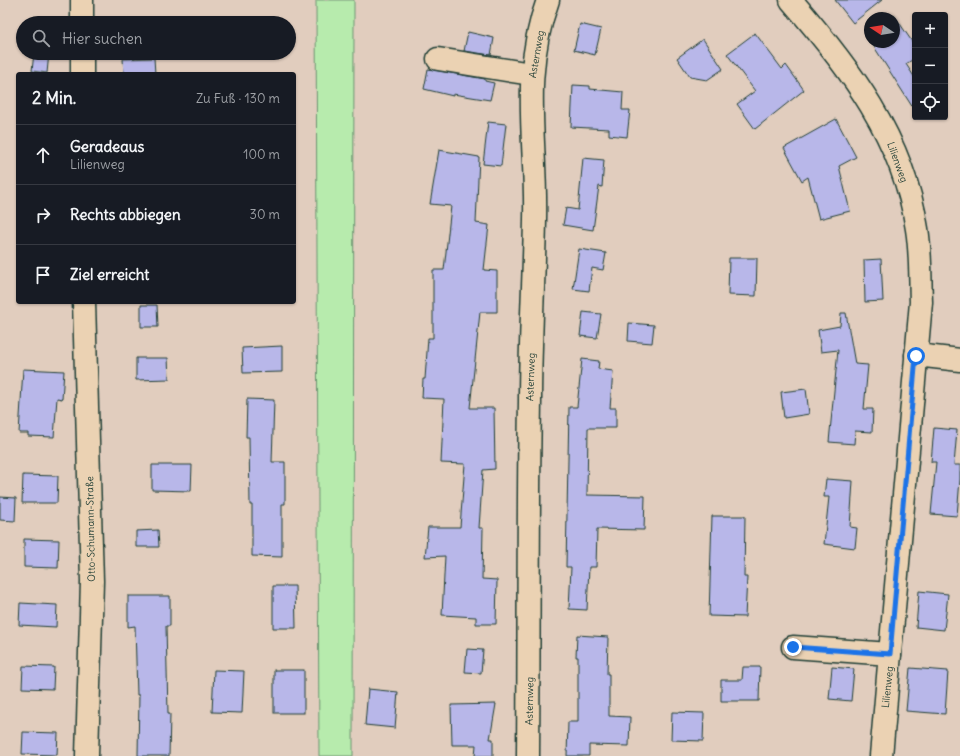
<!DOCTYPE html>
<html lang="de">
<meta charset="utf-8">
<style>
:root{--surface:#171b24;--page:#242831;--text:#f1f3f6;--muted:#9ea1a6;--line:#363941}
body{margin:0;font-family:Delius,sans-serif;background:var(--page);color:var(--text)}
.controls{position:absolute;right:12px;top:12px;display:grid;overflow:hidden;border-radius:4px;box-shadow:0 1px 3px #0004}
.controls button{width:36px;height:36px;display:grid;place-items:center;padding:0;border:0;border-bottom:1px solid var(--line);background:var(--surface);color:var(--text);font:20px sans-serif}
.compass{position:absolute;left:864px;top:12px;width:36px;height:36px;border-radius:50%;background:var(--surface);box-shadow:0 1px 3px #0004;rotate:282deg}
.stop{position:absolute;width:12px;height:12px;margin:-9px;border:3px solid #1a73e8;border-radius:50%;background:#fff}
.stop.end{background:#1a73e8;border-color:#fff;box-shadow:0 1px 4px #0008}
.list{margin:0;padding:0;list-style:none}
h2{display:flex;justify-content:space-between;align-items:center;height:52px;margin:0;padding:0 16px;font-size:17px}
h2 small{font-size:13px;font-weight:400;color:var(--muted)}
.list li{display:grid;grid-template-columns:26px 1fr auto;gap:12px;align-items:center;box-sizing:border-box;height:60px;padding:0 16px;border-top:1px solid var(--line)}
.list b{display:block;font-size:15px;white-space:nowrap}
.list p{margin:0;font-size:13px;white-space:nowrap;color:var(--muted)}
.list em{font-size:13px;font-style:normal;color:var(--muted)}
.icon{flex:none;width:22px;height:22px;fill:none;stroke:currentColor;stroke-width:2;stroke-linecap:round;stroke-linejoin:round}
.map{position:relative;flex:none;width:960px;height:756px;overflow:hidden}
.search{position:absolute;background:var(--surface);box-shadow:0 1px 3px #0004;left:16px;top:16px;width:280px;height:44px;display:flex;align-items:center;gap:10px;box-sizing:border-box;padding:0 14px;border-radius:22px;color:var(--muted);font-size:15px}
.panel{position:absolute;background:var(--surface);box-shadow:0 1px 3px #0004;left:16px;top:72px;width:280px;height:232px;border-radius:4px}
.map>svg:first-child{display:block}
.green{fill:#b7ebad;stroke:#6b9470}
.building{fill:#b8b7e9;stroke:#1f3d34}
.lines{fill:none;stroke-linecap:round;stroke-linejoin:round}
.minor-casing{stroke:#1f3d34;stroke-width:25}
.minor{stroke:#ebd2b3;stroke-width:22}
.route{stroke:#1a73e8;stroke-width:5}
.labels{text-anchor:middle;stroke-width:4;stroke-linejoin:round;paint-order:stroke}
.street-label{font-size:10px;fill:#1f3d34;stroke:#ebd2b3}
</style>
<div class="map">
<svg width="960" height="756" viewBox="0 0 960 756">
<rect width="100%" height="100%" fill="#e1cdbe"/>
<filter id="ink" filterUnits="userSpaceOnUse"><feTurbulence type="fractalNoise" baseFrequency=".025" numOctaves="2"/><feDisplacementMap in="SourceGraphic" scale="8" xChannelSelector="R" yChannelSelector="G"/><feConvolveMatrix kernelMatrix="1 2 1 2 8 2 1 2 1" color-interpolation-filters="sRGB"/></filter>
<g filter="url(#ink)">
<polygon class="green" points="316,0 354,0 353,756 319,756"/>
<g class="building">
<polygon points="835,0 882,0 853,23"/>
<polygon points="894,15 915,46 915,58 906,64 915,78 915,111 871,42 894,42"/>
<polygon points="580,24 601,29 595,55 574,50"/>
<polygon points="468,32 494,38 491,55 464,51"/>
<polygon points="755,33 782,69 786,65 804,90 755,129 737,104 755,91 727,54"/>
<polygon points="703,39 723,69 707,80 690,77 677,58"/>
<polygon points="34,53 49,53 47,73 32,71"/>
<polygon points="154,58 155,74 124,74 123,59"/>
<polygon points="428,69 485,79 485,81 494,83 490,100 453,94 453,96 424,89"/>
<polygon points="573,85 590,86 590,89 623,92 622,110 630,110 627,137 609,135 609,129 571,127"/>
<polygon points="836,119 856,157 839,166 850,211 819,219 808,177 802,181 784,148"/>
<polygon points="488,122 506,124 501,166 483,164"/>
<polygon points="439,150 479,157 476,223 489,225 484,270 497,271 497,312 480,312 470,408 494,408 495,469 483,470 479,528 483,528 482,579 497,580 496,624 476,624 476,617 442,615 445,556 425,557 428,527 460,527 465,464 441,463 444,399 422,398 423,379 425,379 428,338 433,338 433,270 444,270 451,206 430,204"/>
<polygon points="583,158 604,160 602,187 599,186 593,230 563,225 566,208 578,210"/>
<polygon points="579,249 606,253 603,270 592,268 589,291 573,289"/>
<polygon points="729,258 757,258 756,296 728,295"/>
<polygon points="881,259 883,301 865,302 864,260"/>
<polygon points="141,305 157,305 158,327 141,327"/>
<polygon points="583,312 601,314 597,338 580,336"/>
<polygon points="841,313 846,313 855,364 868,365 864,409 873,409 872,432 855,431 854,444 829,442 838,350 821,352 818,330 840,326"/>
<polygon points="629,323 654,325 652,343 628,341"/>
<polygon points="282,346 282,372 243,373 242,348"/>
<polygon points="136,358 168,358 169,379 136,380"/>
<polygon points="582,359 599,361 598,369 613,371 610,408 616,408 616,428 588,428 587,495 645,496 644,530 597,529 596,567 589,567 587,610 569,609 571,567 566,567 569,407 577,407"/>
<polygon points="23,369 64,371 62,399 57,398 54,437 28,436 28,433 19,433"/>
<polygon points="806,389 809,414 784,418 781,392"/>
<polygon points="247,399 274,400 272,462 285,462 285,504 282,504 282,557 252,556 252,505 250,505 249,437 246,437"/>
<polygon points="934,428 957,430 954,465 960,465 960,479 957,516 931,514 936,462 931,462"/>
<polygon points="152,465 192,465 191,491 152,490"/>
<polygon points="23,475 58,476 57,503 22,503"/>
<polygon points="826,479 853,481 850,527 857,528 855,548 824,544 829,497 824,497"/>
<polygon points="0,497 16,498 15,521 0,520"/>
<polygon points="712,516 745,516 744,577 747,577 745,617 709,616"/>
<polygon points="158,530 159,547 136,547 136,531"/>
<polygon points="24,539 59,540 58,568 24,567"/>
<polygon points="273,586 295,586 296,628 273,628"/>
<polygon points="919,591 948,594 944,630 916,627"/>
<polygon points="128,596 170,596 170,626 166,626 168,714 170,714 169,756 138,756 139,695 137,695 135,626 128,627"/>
<polygon points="20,603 57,605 56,627 19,625"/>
<polygon points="577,635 608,637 607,674 609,674 609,716 630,717 629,746 589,745 589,756 567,756 568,722 578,722 578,657 576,657"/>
<polygon points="467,649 483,650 481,673 465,672"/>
<polygon points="23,666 54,667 53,689 22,688"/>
<polygon points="743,667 760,667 759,701 721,701 721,680 742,680"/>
<polygon points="832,667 854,669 851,701 829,699"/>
<polygon points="910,668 948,671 945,714 906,711"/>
<polygon points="214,670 244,671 242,713 212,712"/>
<rect x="274" y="670" width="30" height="43"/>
<polygon points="368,689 398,692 395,728 365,725"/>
<polygon points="496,704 490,739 493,739 493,756 475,756 476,745 452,745 451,705"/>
<polygon points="672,712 704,713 703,741 671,740"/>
<polygon points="23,732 58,733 57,755 22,754"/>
</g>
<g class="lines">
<g class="minor-casing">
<g id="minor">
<polyline points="82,0 82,23"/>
<path d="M791 0C850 68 903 137 917 229 921 253 920 277 921 302L881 756"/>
<polyline points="82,53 82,74"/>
<polyline points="438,59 531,74"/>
<polyline points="84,302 92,581 87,756"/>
<polyline points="916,355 960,360"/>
<polyline points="793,647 890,654"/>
<path d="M528 756C529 638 528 520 530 402 530 341 534 280 535 219 537 141 520 77 548 0"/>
</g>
</g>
<use href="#minor" class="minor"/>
</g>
</g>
<g class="lines" filter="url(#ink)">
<polyline class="route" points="793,647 890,654 916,356"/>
</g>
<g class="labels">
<g class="street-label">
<text transform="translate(536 54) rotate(-80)" y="4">Asternweg</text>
<text transform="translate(898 162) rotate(70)" y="4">Lilienweg</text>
<text transform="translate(530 377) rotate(-88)" y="4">Asternweg</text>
<text transform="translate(90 529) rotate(-91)" y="4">Otto-Schumann-Straße</text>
<text transform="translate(887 687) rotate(-84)" y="4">Lilienweg</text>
<text transform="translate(529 701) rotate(-89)" y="4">Asternweg</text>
</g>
</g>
</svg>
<div class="controls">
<button>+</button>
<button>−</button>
<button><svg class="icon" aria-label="locate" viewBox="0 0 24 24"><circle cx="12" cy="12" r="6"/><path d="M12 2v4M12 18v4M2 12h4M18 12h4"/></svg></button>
</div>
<svg class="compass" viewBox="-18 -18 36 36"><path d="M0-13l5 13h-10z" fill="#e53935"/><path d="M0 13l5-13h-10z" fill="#9ea1a6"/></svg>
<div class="stop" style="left:916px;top:356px"></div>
<div class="stop end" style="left:793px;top:647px"></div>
<div class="search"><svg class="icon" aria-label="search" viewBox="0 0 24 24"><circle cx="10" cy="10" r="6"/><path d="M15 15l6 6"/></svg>Hier suchen</div>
<section class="panel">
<h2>2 Min.<small>Zu Fuß · 130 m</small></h2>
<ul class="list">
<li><svg class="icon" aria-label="ahead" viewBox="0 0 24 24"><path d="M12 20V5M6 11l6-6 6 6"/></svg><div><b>Geradeaus</b><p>Lilienweg</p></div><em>100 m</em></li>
<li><svg class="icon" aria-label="right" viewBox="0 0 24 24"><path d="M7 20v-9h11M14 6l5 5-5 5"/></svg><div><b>Rechts abbiegen</b></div><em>30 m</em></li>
<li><svg class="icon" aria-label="arrive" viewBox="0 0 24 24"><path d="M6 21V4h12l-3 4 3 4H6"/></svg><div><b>Ziel erreicht</b></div></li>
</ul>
</section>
</div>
